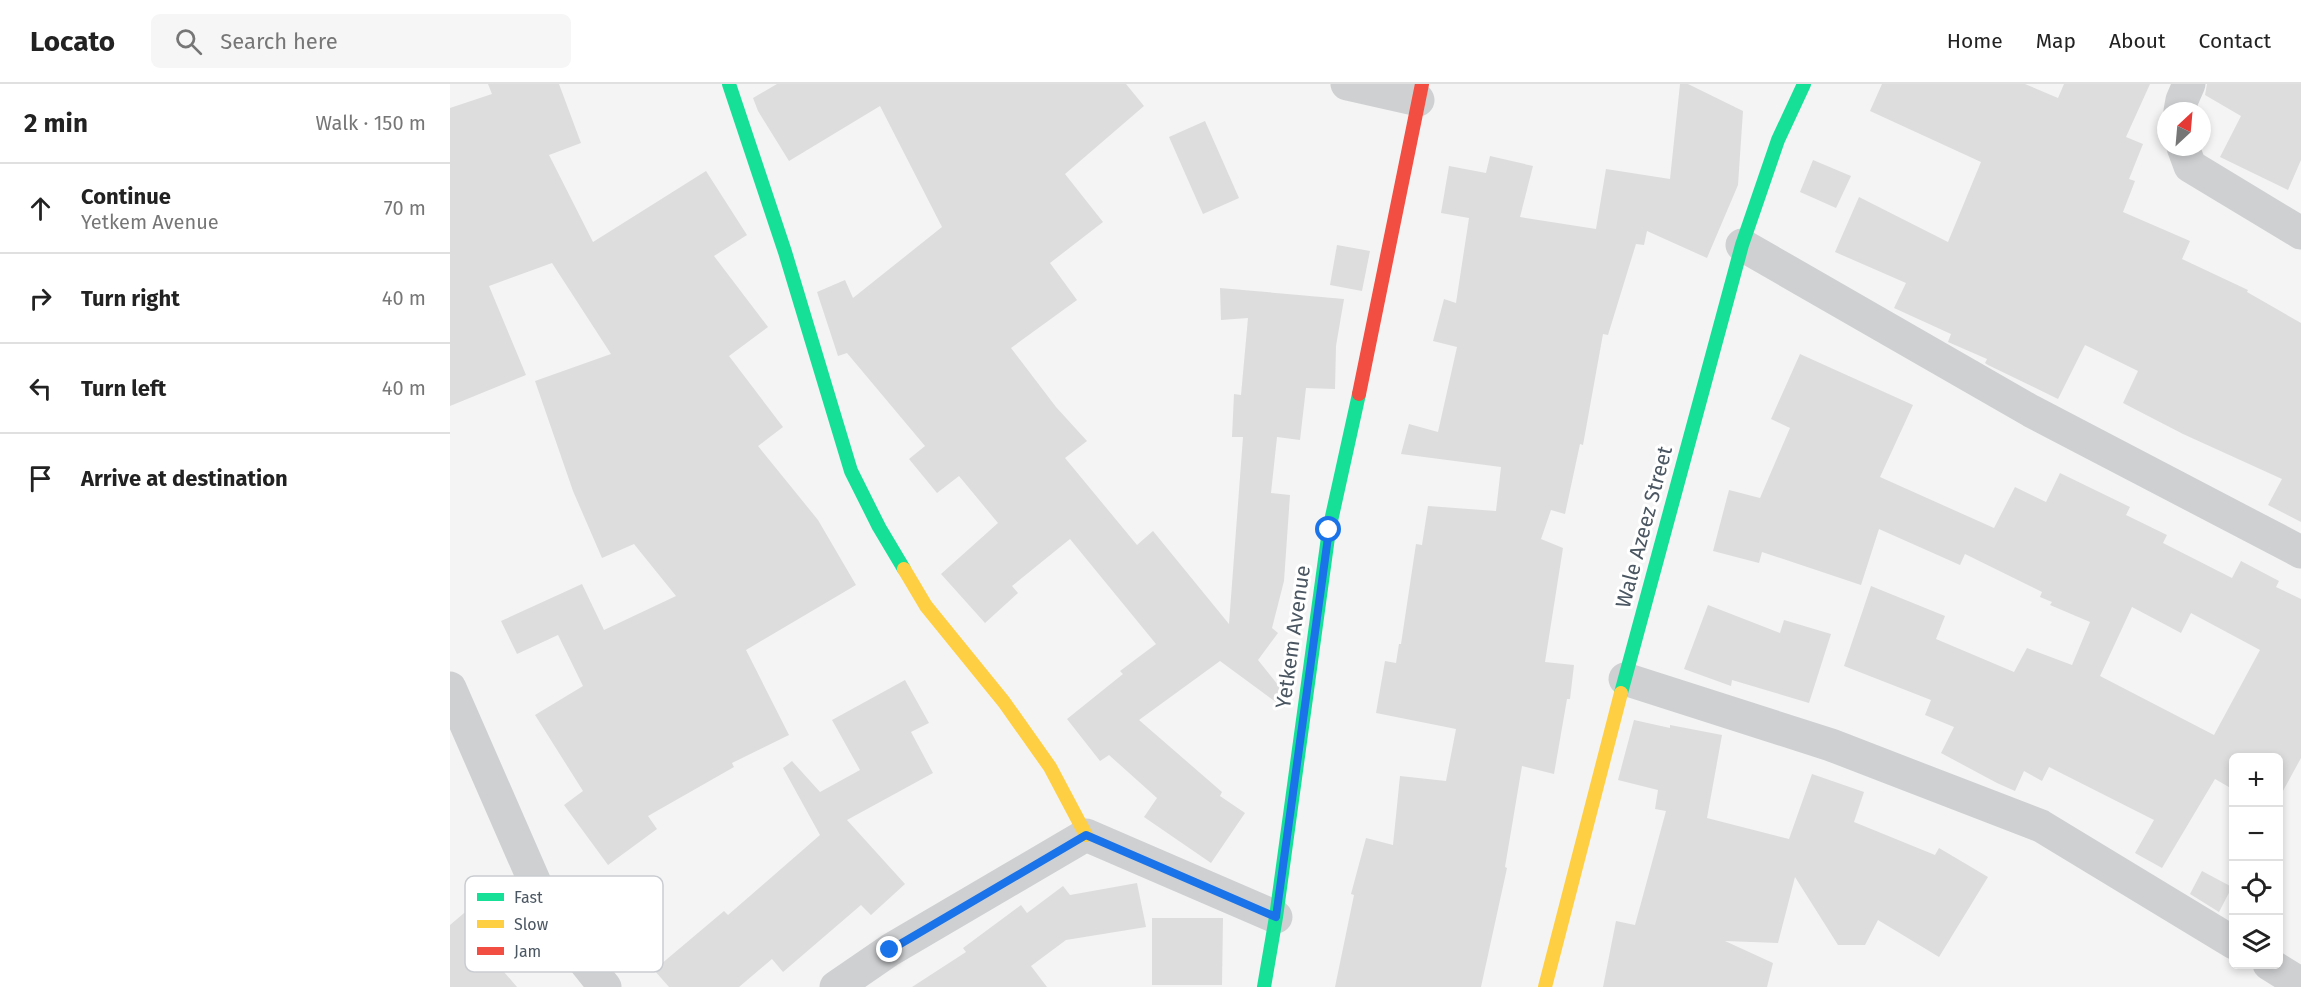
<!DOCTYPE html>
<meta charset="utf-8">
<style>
:root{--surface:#fff;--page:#f6f6f6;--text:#222;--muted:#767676;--line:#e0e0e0}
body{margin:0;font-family:"Fira Sans",sans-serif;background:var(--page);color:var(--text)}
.controls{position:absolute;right:18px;bottom:18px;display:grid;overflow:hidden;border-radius:9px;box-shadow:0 3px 9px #0003}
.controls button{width:54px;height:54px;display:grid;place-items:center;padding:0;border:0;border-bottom:2px solid var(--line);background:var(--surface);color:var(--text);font:30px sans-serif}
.compass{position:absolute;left:1707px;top:18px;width:54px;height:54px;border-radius:50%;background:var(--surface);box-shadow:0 3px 9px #0003;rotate:26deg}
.stop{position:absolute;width:18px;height:18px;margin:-14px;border:4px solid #1a73e8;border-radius:50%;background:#fff}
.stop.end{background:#1a73e8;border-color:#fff;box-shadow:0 2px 6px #0008}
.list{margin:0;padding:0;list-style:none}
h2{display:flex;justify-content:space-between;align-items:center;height:78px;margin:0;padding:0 24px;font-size:26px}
h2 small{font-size:20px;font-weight:400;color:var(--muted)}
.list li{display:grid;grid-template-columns:39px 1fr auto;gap:18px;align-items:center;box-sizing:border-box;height:90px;padding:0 24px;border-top:2px solid var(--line)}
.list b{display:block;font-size:22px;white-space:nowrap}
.list p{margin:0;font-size:20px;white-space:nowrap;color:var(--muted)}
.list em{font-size:20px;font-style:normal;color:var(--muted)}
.icon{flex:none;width:33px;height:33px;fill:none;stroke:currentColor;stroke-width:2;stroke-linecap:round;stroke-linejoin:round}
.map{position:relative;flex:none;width:1851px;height:903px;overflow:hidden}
header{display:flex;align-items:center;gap:36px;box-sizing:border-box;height:84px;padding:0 30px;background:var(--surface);border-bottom:2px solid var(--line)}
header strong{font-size:28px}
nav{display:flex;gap:33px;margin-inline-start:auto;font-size:21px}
.search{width:420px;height:54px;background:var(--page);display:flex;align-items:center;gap:15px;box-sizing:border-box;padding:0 21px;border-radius:9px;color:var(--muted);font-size:22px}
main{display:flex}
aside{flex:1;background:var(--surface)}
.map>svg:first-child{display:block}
.building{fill:#ddddde;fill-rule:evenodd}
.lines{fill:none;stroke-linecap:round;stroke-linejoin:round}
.street{stroke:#ced0d2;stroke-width:33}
.fast{stroke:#16e098;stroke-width:14}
.slow{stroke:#ffcf43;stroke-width:14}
.jam{stroke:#f24e42;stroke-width:14}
.route{stroke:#1a73e8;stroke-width:8}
.labels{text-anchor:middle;stroke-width:6;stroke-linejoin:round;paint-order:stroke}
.street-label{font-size:21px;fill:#4a5661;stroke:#fff}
.key{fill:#fff;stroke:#c9ccd0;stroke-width:1.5}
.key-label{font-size:16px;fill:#4a5661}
</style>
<header>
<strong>Locato</strong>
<div class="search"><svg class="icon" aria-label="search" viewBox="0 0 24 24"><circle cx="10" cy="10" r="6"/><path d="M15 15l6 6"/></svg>Search here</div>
<nav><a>Home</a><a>Map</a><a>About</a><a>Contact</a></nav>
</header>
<main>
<aside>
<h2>2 min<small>Walk · 150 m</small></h2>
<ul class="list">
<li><svg class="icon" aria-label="ahead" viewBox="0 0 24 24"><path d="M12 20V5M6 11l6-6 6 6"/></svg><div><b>Continue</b><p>Yetkem Avenue</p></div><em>70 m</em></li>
<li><svg class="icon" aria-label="right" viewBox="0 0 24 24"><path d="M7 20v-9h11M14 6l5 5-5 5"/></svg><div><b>Turn right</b></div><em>40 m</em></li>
<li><svg class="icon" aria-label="left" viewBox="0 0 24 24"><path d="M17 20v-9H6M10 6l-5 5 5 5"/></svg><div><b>Turn left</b></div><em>40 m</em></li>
<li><svg class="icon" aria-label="arrive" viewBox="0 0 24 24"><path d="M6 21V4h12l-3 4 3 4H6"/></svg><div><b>Arrive at destination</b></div></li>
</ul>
</aside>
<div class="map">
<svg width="1851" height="903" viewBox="0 0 1851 903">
<rect width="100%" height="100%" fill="#f4f4f4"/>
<g class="building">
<polygon points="38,0 109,0 131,59 99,71 143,158 256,87 297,151 264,172 318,243 279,272 333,343 308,362 368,436 406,501 296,566 339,651 282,679 284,683 198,732 207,745 158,781 114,721 133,707 85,631 133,602 108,551 67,570 51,537 132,500 154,546 226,512 184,460 152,474 123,407 85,297 161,270 102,179 39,202 76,291 0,322 0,24 42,10"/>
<polygon points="327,0 676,0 694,22 615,90 653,138 600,179 627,216 561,264 606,323 637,357 615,374 687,461 703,447 779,540 793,353 782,353 784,310 791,311 798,234 771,236 770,204 894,215 886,262 885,305 856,304 850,356 827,353 821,409 840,411 834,497 822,544 828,549 808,576 837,612 836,622 834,624 770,577 689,636 772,708 770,712 795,729 761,779 694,733 707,714 659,671 650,677 617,635 673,590 670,587 706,560 620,455 562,502 568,509 535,539 491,490 548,439 509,392 487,409 459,375 475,362 397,269 388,272 367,208 395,196 403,214 492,143 430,22 339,77 308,27 303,14"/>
<polygon points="1230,0 1238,0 1293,27 1288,101 1257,174 1197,147 1194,161 1186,160 1158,251 1153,250 1133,361 1130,360 1115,430 1101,426 1091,455 1113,464 1095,578 1124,581 1120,615 1117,615 1104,690 1072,682 1055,783 1057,784 1031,903 885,903 904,811 901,810 916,754 943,761 950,692 996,697 1006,645 926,629 935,577 946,579 949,560 951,560 966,460 972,461 978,422 1046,427 1051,383 951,370 959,340 988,348 1007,263 983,257 994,215 1006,219 1019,134 991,129 999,82 1036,89 1040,72 1083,82 1070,133 1146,145 1156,85 1220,95"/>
<polygon points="1432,0 1575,0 1608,14 1614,0 1700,0 1676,53 1693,60 1679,95 1685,97 1673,128 1740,157 1732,175 1798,206 1797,208 1851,239 1851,438 1818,421 1832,395 1733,350 1673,319 1688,287 1635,261 1608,315 1538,281 1535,279 1537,275 1498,258 1501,250 1444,224 1456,199 1385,168 1409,113 1498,158 1531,78 1420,27"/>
<polygon points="1757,0 1851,0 1851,76 1838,106 1770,73 1791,32 1755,11"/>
<polygon points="755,37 789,114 753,130 719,53"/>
<polygon points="1363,76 1401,92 1386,124 1350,108"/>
<polygon points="887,161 920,167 912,207 880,201"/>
<path d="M1350 270 1463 321 1430 393 1544 444 1565 403 1596 418 1610 389 1680 423 1676 431 1717 451 1713 459 1782 494 1791 477 1829 497 1826 503 1851 515V674L1828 716V674H1784V706L1765 695 1712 784 1685 769 1704 736 1599 683 1592 697 1574 687 1565 707 1547 699 1491 669 1504 643 1475 631 1481 616 1394 582 1421 502 1495 532 1486 555 1564 588 1577 564 1622 581 1640 538 1600 521 1602 518 1590 513 1592 508 1515 470 1510 481 1429 445 1411 501 1312 468 1309 479 1263 467 1279 406 1310 414 1340 344 1321 335ZM1682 523 1731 549 1741 529 1810 566 1764 651 1650 592Z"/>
<polygon points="1258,521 1330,549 1334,536 1381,550 1359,619 1282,596 1281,602 1234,585"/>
<polygon points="455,596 479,639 461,648 483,689 397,736 455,800 421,831 411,821 333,888 322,875 289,903 219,903 204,886 274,827 278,831 370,751 333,684 342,677 370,708 410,686 382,636"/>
<polygon points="1184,636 1220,644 1220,641 1272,651 1257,734 1339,755 1362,690 1414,708 1404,738 1485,771 1489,764 1538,793 1489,873 1428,836 1415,861 1388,861 1345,793 1328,859 1275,857 1323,879 1317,903 1153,903 1166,837 1185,841 1216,727 1205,725 1208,706 1168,696"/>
<polygon points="1752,787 1782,803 1769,828 1740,810"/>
<polygon points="687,799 696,843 616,856 581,882 597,903 462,903 516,868 513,864 571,821 577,829 613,802 620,811"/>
<polygon points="20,824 53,864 42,874 67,903 0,903 0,841"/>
<polygon points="702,834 773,834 772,901 702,901"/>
</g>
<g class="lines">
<g class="street">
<polyline points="897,0 968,16"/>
<polyline points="1730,27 1732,16 1739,0"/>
<polyline points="1733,63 1740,82 1851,149"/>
<polyline points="1292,161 1581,327 1851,468"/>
<polyline points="1175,595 1381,661 1591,742 1784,859"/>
<polyline points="0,604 93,817 134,877 155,903"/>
<polyline points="1819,880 1851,900"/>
<polyline points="386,903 440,866 636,751 826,833"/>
</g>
<g class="fast">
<polyline points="279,0 335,168 401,387 429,443 454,485"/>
<polyline points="1171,609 1292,161 1328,56 1354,0"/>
<polyline points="814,903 826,833 879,446 909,310"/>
</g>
<g class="slow">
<polyline points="454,485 476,522 554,618 600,683 636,751"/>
<polyline points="1095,903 1171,609"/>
</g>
<polyline class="jam" points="909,310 972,0"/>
</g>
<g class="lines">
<polyline class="route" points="440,866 636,751 826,833 879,446"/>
</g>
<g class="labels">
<g class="street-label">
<text transform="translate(1194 443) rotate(-75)" y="7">Wale Azeez Street</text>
<text transform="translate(843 553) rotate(-82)" y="7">Yetkem Avenue</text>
</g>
</g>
<rect x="15" y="792" width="198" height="96" rx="9" class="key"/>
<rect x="27" y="809" width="27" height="8" fill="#16e098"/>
<rect x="27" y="836" width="27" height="8" fill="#ffcf43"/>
<rect x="27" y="863" width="27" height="8" fill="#f24e42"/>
<g class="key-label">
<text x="64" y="819">Fast</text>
<text x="64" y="846">Slow</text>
<text x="64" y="873">Jam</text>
</g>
</svg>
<div class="controls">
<button>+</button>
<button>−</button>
<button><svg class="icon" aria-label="locate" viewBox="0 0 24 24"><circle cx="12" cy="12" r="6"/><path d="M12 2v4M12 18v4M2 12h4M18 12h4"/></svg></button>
<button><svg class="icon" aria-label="layers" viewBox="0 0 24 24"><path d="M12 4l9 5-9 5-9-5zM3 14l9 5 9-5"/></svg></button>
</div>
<svg class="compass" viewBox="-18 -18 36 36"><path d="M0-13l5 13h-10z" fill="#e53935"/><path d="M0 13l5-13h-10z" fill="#767676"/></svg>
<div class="stop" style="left:879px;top:446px"></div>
<div class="stop end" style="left:440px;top:866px"></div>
</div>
</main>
